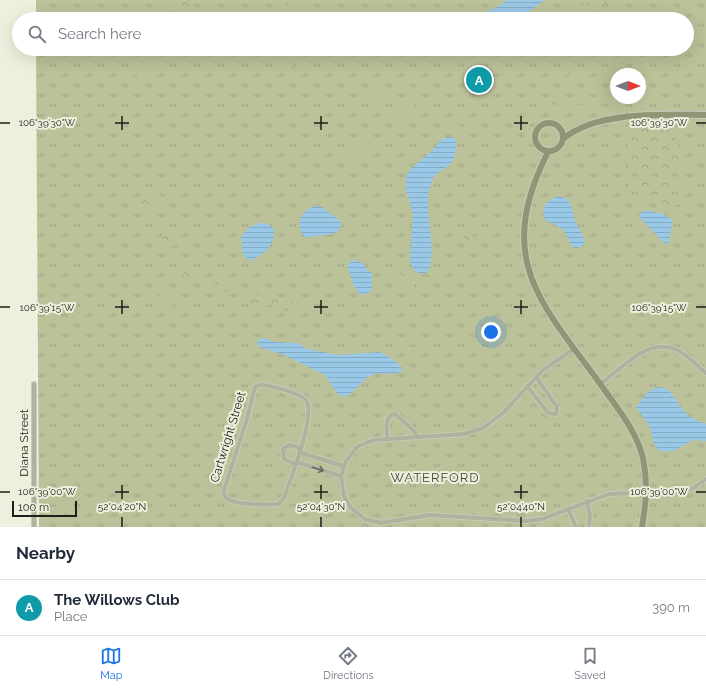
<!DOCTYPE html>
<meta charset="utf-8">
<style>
:root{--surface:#fff;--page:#f2f2f3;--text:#1f2937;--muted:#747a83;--line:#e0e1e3;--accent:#1a73e8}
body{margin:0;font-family:Raleway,sans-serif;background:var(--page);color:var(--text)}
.compass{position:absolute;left:610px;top:68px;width:36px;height:36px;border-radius:50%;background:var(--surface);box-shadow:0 4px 16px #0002;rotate:90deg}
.scale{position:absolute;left:12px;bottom:10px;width:65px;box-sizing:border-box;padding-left:4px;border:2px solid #1e1f18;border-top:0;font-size:11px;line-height:14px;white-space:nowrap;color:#1e1f18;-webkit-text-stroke:3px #edf0dc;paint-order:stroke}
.you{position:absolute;left:491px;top:332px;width:14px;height:14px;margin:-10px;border:3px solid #fff;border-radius:50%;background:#1a73e8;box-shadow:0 0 0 6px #1a73e833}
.badge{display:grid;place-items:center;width:26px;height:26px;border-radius:50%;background:var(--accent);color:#fff;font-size:13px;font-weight:700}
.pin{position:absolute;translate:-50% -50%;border:2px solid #fff;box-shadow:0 1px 4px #0006}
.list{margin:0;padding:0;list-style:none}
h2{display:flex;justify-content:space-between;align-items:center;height:52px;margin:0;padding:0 16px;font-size:17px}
h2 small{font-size:13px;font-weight:400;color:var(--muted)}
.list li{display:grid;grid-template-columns:26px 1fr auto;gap:12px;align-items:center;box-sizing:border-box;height:56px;padding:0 16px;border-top:1px solid var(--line)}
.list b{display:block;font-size:15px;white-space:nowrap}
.list p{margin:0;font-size:13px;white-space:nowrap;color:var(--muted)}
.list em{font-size:13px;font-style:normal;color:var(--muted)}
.icon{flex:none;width:22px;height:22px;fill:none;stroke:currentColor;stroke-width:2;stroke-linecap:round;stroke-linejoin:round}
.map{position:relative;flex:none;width:706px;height:527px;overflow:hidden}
.search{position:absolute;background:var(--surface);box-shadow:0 4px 16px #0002;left:12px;right:12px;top:12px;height:44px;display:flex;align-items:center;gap:10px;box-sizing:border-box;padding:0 14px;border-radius:22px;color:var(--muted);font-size:15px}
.sheet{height:108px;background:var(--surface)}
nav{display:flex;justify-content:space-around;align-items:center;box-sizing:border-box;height:56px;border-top:1px solid var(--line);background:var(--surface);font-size:11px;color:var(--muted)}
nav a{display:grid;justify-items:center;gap:2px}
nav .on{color:var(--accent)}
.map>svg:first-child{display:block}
.grass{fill:url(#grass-tufts);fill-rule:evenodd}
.forest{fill:url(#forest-crowns)}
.green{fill:#bbc199}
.water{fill:url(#water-rules)}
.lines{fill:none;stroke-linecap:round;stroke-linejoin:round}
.street-casing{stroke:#c8cab9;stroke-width:6}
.secondary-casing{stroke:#c8cab9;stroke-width:8}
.street{stroke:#afb29d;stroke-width:4}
.secondary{stroke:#909576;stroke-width:6}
.oneway{stroke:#66685a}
.ticks{fill:none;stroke:#1e1f18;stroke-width:1.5}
.labels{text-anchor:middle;stroke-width:4;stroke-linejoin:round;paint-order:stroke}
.street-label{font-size:12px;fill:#1e1f18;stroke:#edf0dc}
.neighbourhood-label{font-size:13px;letter-spacing:1px;fill:#444737;stroke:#edf0dc}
.ticks-label{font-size:10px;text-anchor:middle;fill:#1e1f18;stroke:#edf0dc;stroke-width:4;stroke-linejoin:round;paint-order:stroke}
</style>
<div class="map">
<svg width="706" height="527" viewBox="0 0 706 527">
<defs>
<pattern id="grass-tufts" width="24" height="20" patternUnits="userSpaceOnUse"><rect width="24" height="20" fill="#bbc199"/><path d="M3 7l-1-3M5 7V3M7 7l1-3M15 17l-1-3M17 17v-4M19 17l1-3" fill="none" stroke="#a0a583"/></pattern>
<pattern id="forest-crowns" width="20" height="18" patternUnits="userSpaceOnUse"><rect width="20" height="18" fill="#bbc199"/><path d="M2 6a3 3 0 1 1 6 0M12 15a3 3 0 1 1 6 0" fill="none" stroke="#a0a583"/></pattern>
<pattern id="water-rules" width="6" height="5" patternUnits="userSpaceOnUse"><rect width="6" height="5" fill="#9ac8e7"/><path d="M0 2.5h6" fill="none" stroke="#84abc5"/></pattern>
</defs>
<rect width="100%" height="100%" fill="#edf0dc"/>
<path class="grass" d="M36 0H706V527H39L36 49H687V19H36ZM616 74H640V98H616Z"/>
<g class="forest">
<polygon points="171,0 186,0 187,2 196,0 197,2 186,10 180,7 177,9 178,13 183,15 181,18 168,19 171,16 169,12"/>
<polygon points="286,0 299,0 302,4 302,11 293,10 284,4"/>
<polygon points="593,0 610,0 607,5 602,2 602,9 597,12 599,18 593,19 592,16 586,19 581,12 582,8 577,7 579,3 586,4"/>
<polygon points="325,8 333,13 334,19 311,19 306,16 306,15 313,12 317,13 320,10 323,11"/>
<polygon points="276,49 298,50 296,59 291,63 294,66 293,70 290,69 289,64 284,68 283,63 288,61 288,55 280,51 282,57 276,58 274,54 278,53"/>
<path d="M551 101 555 102 558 105C567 104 597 106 601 104L603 107 588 110 586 108C576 110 566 108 556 110L550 103Z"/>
<path d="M632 123C639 122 666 121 671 126 678 133 685 194 681 204L674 206 658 202 629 197 627 190 628 129Z"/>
<path d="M143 194C152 196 151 203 153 210L150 214H146L142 211 139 199Z"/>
<path d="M168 229C175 232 180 241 177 249L167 247 162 237 164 230Z"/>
<polygon points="474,230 476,232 472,235 474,243 470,246 464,244 464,236"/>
<polygon points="187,267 193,268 198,276 196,280 188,283 183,278 184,269"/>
<polygon points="214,282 220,282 227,287 231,286 233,288 230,293 223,291 218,292 213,287"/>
<polygon points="253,294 290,298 291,301 299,302 298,306 301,310 301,312 296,313 292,310 285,312 283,307 277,310 270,304 265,308 261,305 255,307 251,306 250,304 245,302 245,298"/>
</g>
<g class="green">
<polygon points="443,49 466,49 463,54 451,63 448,62 442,54"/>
<polygon points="148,60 154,61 154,69 147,79 139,80 137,77 137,71"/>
<path d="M572 74 579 75 580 82 571 92 564 94 561 92C560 85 565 76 572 74Z"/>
<polygon points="377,83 381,85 384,97 382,103 376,102 369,92 371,86"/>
<path d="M407 86H411C414 96 417 101 412 111L405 114 404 124 398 127 395 120 404 99Z"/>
<path d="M447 123C453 121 460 124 462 130L460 136 456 137 446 133 445 127Z"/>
<polygon points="368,142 373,145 373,152 371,156 355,162 350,160 350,152 359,148 363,143"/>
<path d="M154 194H159C164 198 168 206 164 211H159L152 201Z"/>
<polygon points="396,274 400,274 414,282 414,289 409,294 401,293 394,282 394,276"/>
<path d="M161 287H164L171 291 173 305 170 308 166 307C162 301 156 294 161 287Z"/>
<polygon points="419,331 422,334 423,344 419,346 409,343 405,340 406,334"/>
</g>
<g class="water">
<polygon points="507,0 545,0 518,19 466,19 496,8"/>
<path d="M448 137 454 138 456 141C457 145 455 149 455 153 452 171 438 167 432 180 420 209 439 243 428 272L421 274 414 270 410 261 413 214 405 186 408 172 413 167 432 151 441 140Z"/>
<path d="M557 196 566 198C573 205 572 212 575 221 578 229 586 236 584 245L575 249C569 244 568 236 563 230 552 220 537 224 546 203Z"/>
<path d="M316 206 322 207 340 221 341 226C336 239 317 233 307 238 293 228 300 210 316 206Z"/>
<path d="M645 210 663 214 673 220 668 245C664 244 648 225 641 220L639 214Z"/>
<polygon points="259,223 268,224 274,229 273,241 265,252 253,260 247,259 243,254 241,238 248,228"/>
<path d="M352 260 363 263 368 271 372 273V289L368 293 362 295C352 288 352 276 347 266Z"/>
<path d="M262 338 276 342 298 343 307 349 339 355 380 352 395 361 401 366 402 371C393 377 381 371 372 375 360 380 355 395 342 397L337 393 325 375 282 354 259 347 257 341Z"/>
<path d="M657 387C673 387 675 401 684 411 690 418 698 421 706 424V441L693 440 673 451H659L654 444 650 427 636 407 648 392Z"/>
</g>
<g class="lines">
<g class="street-casing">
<g id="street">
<polyline points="575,348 542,371 503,413 483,428 464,434 374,440 358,446 346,461 341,476 344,496 351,508 365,519 381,523 430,515 526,521 542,519 609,494 686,491 695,487 706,479"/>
<path d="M600 384C622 369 648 336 677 350 688 355 697 366 706 373"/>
<path d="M259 385C267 384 304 394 307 402 314 422 291 477 284 498L279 504C266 504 231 507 224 495V490L247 419 255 387Z"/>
<polyline points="527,386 548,413 556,414 557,407 536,377"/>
<path d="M387 438C387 429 384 416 395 414L414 431 417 437"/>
<polyline points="299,452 343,466"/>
<polyline points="296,462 341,476"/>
<polyline points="295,464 284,459 283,449 289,445 300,448"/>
<polyline points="587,501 590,515 589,527"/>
<polyline points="568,509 576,527"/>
<polyline points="34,527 34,384"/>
</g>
</g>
<g class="secondary-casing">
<g id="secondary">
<circle cx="549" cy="137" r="14"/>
<path d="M563 139C597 110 664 115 706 115"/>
<path d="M548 152C492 263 544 305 606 392 621 413 637 433 643 458 648 482 646 503 642 527"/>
</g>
</g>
<use href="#street" class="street"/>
<use href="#secondary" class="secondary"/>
</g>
<defs><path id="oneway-shaft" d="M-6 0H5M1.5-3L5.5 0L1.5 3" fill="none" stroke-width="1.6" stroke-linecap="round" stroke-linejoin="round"/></defs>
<use class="oneway" href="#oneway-shaft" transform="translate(318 469) rotate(17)"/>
<path class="ticks" d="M122 116V130M321 116V130M521 116V130M0 123H10M115 123H129M314 123H328M514 123H528M696 123H706M122 300V314M321 300V314M521 300V314M0 307H10M115 307H129M314 307H328M514 307H528M696 307H706M122 485V499M321 485V499M521 485V499M0 492H10M115 492H129M314 492H328M514 492H528M696 492H706M122 517V527M321 517V527M521 517V527"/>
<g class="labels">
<g class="street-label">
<text transform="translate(228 437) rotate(-73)" y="4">Cartwright Street</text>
<text transform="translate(24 443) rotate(-90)" y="4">Diana Street</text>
</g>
<g class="neighbourhood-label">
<text x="435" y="482">WATERFORD</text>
</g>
</g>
<g class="ticks-label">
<text x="659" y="126">106°39'30"W</text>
<text x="47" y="126">106°39'30"W</text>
<text x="659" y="311">106°39'15"W</text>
<text x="47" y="311">106°39'15"W</text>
<text x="659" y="495">106°39'00"W</text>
<text x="47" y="495">106°39'00"W</text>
<text x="122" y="510">52°04'20"N</text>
<text x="321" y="510">52°04'30"N</text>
<text x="521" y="510">52°04'40"N</text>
</g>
</svg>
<svg class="compass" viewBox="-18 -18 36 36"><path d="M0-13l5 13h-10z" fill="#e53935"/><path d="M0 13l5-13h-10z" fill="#747a83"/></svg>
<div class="scale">100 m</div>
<div class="you"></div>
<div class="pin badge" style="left:479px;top:80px;background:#0f9aa8">A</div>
<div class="search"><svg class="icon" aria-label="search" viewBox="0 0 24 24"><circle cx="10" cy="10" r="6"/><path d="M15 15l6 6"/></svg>Search here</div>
</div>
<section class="sheet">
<h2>Nearby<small></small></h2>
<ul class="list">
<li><span class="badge" style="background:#0f9aa8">A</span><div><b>The Willows Club</b><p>Place</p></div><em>390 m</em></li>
</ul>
</section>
<nav>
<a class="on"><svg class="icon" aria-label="map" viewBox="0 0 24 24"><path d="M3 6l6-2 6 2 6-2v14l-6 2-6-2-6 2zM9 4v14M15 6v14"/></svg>Map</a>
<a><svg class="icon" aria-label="directions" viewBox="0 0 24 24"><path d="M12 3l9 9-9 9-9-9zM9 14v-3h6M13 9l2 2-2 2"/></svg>Directions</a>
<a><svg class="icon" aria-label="saved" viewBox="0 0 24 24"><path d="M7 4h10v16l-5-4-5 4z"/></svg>Saved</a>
</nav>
